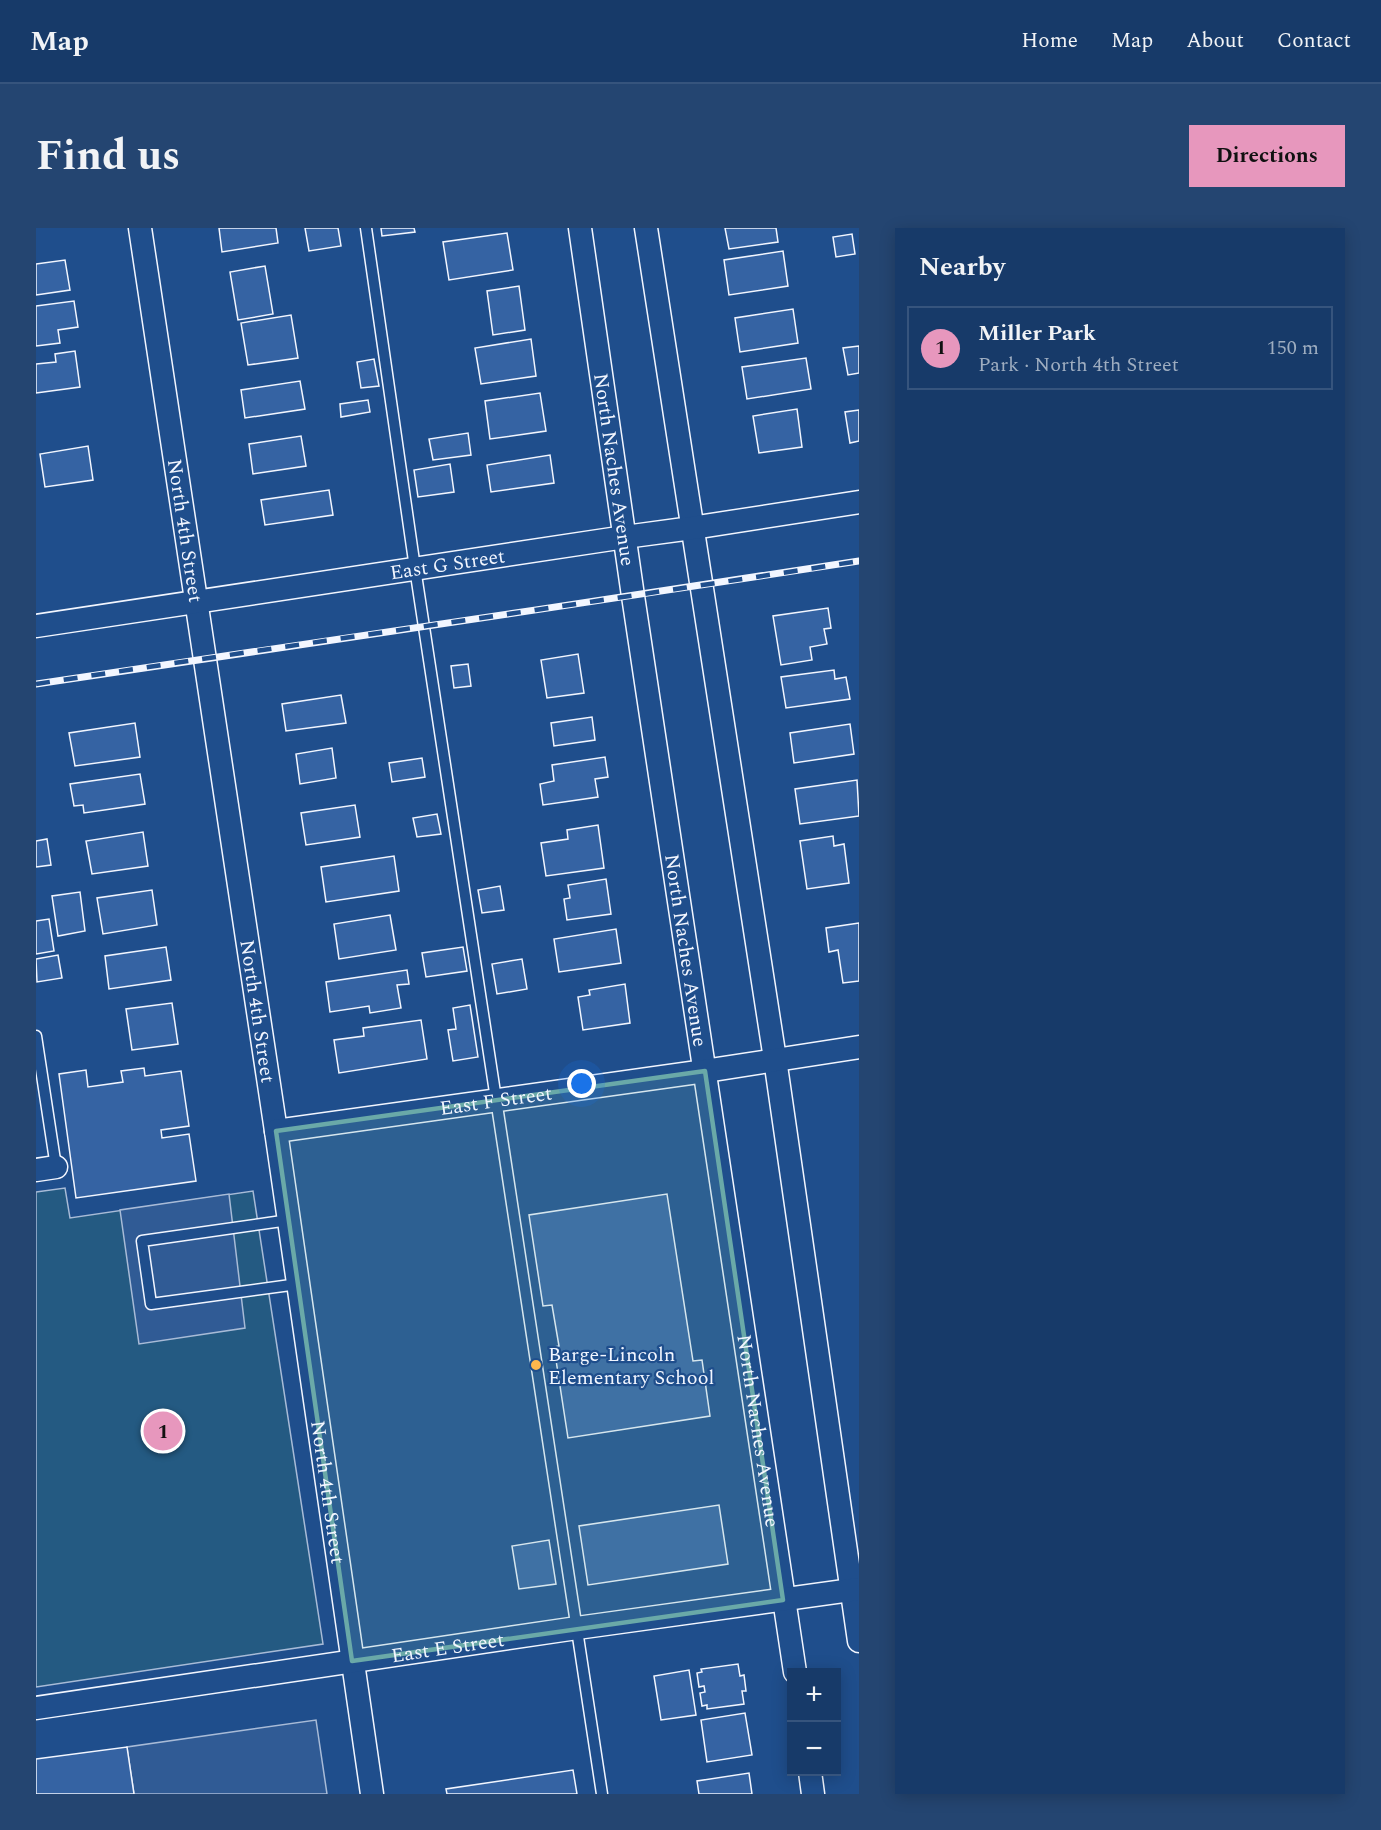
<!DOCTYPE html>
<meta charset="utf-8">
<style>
:root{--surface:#173a69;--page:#244571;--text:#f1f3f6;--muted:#9eadc0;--line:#36547d;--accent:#e797bd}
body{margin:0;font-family:Spectral,serif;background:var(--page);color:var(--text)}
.controls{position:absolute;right:18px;bottom:18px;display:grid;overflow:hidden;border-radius:0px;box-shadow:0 3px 15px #0003}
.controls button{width:54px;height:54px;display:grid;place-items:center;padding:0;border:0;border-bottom:2px solid var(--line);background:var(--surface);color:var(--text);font:30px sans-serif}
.you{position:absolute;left:546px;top:856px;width:21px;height:21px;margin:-15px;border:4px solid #fff;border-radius:50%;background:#1a73e8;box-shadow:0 0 0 9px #1a73e833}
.badge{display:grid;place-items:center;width:39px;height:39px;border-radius:50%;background:var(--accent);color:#111;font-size:20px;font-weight:700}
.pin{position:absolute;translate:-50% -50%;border:3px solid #fff;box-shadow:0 2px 6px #0006}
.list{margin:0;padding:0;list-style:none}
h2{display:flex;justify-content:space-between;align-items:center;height:78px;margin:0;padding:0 24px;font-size:26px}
h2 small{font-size:20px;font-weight:400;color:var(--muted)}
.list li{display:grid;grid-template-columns:39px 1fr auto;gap:18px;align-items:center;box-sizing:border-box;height:84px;margin:0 12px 12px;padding:0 12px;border:2px solid var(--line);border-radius:0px}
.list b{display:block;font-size:22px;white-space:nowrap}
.list p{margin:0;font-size:20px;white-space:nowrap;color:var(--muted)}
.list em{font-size:20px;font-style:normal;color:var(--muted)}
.map{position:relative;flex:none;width:823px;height:1566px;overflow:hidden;border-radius:0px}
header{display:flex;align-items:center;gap:36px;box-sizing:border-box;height:84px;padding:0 30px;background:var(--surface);border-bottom:2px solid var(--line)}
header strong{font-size:28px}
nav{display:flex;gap:33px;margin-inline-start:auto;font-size:21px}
.intro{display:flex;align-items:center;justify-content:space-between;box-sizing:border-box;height:144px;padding:0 36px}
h1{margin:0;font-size:42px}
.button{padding:15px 27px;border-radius:0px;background:var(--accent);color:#111;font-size:21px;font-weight:700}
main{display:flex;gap:36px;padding:0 36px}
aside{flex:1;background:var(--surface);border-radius:0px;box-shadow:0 3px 15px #0003}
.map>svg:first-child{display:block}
.green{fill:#245a82;stroke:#a8bbd7;stroke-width:1.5}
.parking{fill:#305b95;stroke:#a8bbd7;stroke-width:1.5}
.building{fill:#3563a3;stroke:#f2f6ff;stroke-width:1.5}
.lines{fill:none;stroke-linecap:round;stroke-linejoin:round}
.service-casing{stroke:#f2f6ff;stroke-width:13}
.minor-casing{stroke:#f2f6ff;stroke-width:25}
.service{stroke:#1f4e8c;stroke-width:10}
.minor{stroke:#1f4e8c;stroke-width:22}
.rail-casing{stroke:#f2f6ff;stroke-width:7}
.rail{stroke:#1f4e8c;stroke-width:4.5;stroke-dasharray:14;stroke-linecap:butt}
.marked{fill:#6aa9a8;fill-opacity:0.2;stroke:#6aa9a8;stroke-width:4.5;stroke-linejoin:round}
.poi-dot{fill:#ffb74d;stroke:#1f4e8c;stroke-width:2}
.labels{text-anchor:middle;stroke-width:4.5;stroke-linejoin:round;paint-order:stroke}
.street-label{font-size:20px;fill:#f2f6ff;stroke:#1f4e8c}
.poi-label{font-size:20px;fill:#f2f6ff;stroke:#1f4e8c;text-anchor:start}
</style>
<header>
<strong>Map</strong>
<nav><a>Home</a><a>Map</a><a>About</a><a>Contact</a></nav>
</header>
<div class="intro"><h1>Find us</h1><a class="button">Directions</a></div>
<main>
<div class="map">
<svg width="823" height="1566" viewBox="0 0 823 1566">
<rect width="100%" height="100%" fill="#1f4e8c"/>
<polygon class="green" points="29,960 34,990 217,963 287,1416 0,1459 0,964"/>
<g class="parking">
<polygon points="193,966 209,1100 103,1116 84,982"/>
<polygon points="280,1492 291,1566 98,1566 91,1519"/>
</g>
<g class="building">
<polygon points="183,0 240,0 242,15 186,24"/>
<polygon points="269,0 302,0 305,18 273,23"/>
<polygon points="345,0 378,0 379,4 346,8"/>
<polygon points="689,0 740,0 742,14 693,21"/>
<polygon points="471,5 477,42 413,52 407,14"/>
<polygon points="816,6 819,26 800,29 797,9"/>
<polygon points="747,23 752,58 693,67 688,32"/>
<polygon points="29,32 34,62 0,67 0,36"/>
<polygon points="229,38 237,86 202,92 194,44"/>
<polygon points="483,58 489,102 457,107 451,63"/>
<polygon points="38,73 42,99 22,102 24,115 0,118 0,78"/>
<polygon points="757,81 762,115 704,124 699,90"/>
<polygon points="255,87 262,130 212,137 205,95"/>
<polygon points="495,111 500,148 445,156 439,120"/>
<polygon points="823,118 823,145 812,147 807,120"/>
<polygon points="39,123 44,159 0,165 0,136 20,134 19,126"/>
<polygon points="770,130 775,161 711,171 706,139"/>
<polygon points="338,131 343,158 325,160 321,134"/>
<polygon points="264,153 269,181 209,190 205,162"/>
<polygon points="504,165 510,203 454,211 449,173"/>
<polygon points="332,172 334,184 305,189 304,176"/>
<polygon points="761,181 766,219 723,225 717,188"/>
<polygon points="823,182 823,213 814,215 809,184"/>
<polygon points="432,205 435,227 397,232 393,211"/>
<polygon points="265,208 270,238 217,246 213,216"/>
<polygon points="52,218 57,252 9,259 4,226"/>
<polygon points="514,227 518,255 455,264 451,237"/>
<polygon points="414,236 418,264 382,269 378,242"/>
<polygon points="293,262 297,287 229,297 225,272"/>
<polygon points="792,380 795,400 788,401 791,416 774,419 776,432 745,437 737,388"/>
<polygon points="542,426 548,465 511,470 505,432"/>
<polygon points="432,436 435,458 418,460 415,438"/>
<polygon points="798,442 799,451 810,449 814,471 750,480 745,449"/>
<polygon points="305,467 310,495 250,503 246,476"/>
<polygon points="556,489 559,512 518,518 515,495"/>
<polygon points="99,495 104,529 39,538 33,505"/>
<polygon points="814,496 818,526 758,535 754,505"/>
<polygon points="296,520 300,550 264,556 260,526"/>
<polygon points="569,529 572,549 559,551 562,569 507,577 504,556 518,553 516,537"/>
<polygon points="386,530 389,549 356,554 353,535"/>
<polygon points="104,546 109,576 48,585 47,577 38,578 34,556"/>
<polygon points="821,552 823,588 764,596 759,561"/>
<polygon points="319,577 324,609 270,617 265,585"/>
<polygon points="401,586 405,606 381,609 377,590"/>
<polygon points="562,597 568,640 510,648 505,615 532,611 531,602"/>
<polygon points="107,604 112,638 56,646 50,613"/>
<polygon points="797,608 798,618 808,616 813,655 771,661 764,613"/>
<polygon points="11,611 15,637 0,639 0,613"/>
<polygon points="358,628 363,663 290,674 285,639"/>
<polygon points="570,651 575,686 531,692 528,671 534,670 532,657"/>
<polygon points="464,658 468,682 446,685 442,662"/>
<polygon points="116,662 121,697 67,706 61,670"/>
<polygon points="44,664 49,703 22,708 16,668"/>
<polygon points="354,687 360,722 303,731 298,696"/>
<polygon points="13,691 18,723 0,726 0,693"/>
<polygon points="823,695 823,753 807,755 802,722 793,724 790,700"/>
<polygon points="580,701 585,735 523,744 518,711"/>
<polygon points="130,719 135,752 73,761 69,728"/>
<polygon points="427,719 431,743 390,749 386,725"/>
<polygon points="22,727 26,750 1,754 0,731"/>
<polygon points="486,731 491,761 461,766 456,736"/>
<polygon points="371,742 373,756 361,757 365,780 334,785 333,778 294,784 290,754"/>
<polygon points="589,756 594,795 547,802 542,769 554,767 553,762"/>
<polygon points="136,775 142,816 96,822 90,781"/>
<polygon points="434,777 442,829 417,833 412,802 420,801 417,780"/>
<polygon points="385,792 391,831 303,845 298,812 328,808 327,800"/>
<polygon points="108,840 109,848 145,843 153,898 125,902 126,910 153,906 160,953 40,970 23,846 50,842 52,859 87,854 85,843"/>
<polygon points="631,966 657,1133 666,1132 674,1188 532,1210 518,1119 523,1118 516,1077 507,1078 493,987"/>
<polygon points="683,1277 692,1336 552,1357 543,1298"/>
<polygon points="513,1312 520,1356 483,1361 476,1318"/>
<polygon points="702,1436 704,1448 708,1447 710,1463 706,1463 708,1476 671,1481 671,1477 666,1478 664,1465 669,1464 668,1458 663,1459 661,1445 666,1444 665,1441"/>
<polygon points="653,1442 660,1487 625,1492 618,1448"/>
<polygon points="709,1485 716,1527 671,1534 665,1492"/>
<polygon points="91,1519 98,1566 0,1566 0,1531"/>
<polygon points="537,1542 541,1566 411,1566 410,1561"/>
<polygon points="713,1545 716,1566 663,1566 661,1553"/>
</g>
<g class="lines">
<g class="service-casing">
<g id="service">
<polyline points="330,0 379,340 566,1566"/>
<polyline points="0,808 20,939"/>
<polyline points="253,992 106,1013 115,1076 262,1056"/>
</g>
</g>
<g class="minor-casing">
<g id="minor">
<path id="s1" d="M104 0 240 903 336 1566"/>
<path id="s2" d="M544 0 597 368 759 1444"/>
<polyline points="610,0 739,831 823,1413"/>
<path id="s3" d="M0 398 589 309 656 300 823 274"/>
<path id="s4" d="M240 903 669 843 823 819"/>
<polyline points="0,942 20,939"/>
<path id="s5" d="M0 1480 541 1400 823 1361"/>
<polyline points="774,1544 777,1566"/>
</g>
</g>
<use href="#service" class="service"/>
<use href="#minor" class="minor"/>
<g class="rail-casing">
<path id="rail" d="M0 456C274 414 549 376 823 333"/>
</g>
<use href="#rail" class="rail"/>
</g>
<path class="marked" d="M669 843 747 1372 316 1433 240 903Z"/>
<circle class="poi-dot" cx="500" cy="1137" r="6"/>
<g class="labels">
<g class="street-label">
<text dy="7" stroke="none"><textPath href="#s2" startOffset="244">North Naches Avenue</textPath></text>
<text dy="7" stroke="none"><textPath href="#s1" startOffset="306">North 4th Street</textPath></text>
<text dy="7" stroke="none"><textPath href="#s3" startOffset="416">East G Street</textPath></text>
<text dy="7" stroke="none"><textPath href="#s2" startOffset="730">North Naches Avenue</textPath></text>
<text dy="7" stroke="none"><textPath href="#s1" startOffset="792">North 4th Street</textPath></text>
<text dy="7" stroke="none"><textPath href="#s4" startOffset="222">East F Street</textPath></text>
<text dy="7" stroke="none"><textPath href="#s2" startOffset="1216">North Naches Avenue</textPath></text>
<text dy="7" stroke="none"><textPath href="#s1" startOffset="1278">North 4th Street</textPath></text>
<text dy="7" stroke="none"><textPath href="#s5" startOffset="416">East E Street</textPath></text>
</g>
<g class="poi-label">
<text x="512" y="1133">Barge-Lincoln<tspan x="512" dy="23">Elementary School</tspan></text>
</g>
</g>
</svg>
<div class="controls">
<button>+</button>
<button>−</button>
</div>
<div class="you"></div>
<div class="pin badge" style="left:127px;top:1203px">1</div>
</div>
<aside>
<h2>Nearby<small></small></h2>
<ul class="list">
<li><span class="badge">1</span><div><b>Miller Park</b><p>Park · North 4th Street</p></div><em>150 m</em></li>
</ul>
</aside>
</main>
